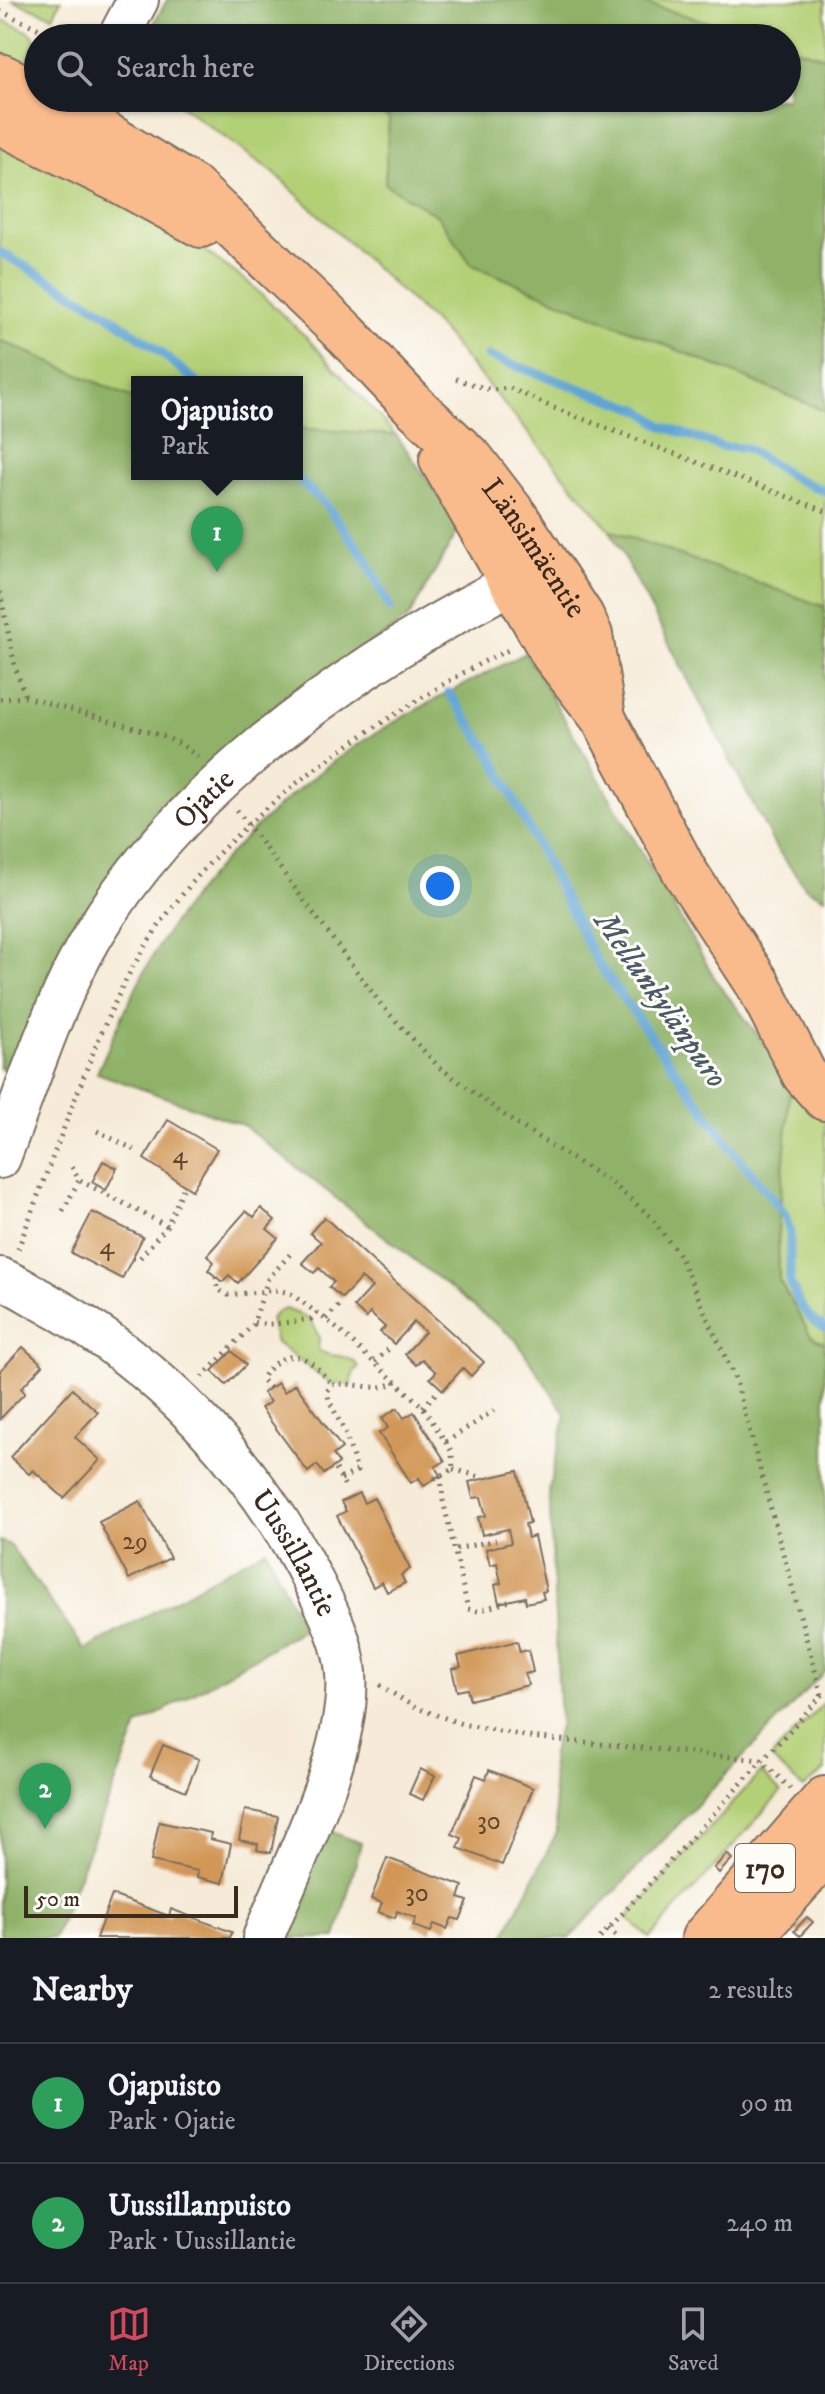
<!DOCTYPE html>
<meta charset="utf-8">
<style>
:root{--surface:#171b24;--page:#20242c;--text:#f1f3f6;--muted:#9ea1a6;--line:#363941;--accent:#d1495b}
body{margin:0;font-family:"IM FELL DW Pica",serif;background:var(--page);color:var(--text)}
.scale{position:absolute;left:24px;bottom:20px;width:214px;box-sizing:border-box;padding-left:8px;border:4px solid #3b2a1e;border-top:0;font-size:22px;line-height:28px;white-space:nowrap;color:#3b2a1e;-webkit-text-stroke:6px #fdfcf7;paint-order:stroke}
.you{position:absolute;left:440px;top:886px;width:28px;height:28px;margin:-20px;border:6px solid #fff;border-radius:50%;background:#1a73e8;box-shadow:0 0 0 12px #1a73e833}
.badge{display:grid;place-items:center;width:52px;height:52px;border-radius:50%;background:var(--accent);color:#fff;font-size:26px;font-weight:700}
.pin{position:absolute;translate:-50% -66px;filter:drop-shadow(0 2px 4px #0008)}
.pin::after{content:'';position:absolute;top:42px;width:28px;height:24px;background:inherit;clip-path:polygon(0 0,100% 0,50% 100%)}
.popup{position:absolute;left:131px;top:376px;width:172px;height:104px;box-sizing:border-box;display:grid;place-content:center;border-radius:0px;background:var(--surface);filter:drop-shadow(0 2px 6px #0005);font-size:26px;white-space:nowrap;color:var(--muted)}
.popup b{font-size:30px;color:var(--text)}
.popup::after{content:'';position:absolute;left:50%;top:100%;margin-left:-16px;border:16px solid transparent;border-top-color:var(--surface)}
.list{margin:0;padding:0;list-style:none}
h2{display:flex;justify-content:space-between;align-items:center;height:104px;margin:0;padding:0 32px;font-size:34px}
h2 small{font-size:26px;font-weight:400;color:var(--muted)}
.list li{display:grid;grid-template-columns:52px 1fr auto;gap:24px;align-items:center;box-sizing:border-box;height:120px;padding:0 32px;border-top:2px solid var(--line)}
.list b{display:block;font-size:30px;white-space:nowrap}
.list p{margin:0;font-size:26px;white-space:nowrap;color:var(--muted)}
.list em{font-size:26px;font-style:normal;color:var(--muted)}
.icon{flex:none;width:44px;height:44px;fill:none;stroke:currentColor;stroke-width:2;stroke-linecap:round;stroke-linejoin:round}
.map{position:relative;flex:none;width:825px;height:1938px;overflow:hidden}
.search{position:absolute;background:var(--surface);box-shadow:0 2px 6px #0004;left:24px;right:24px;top:24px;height:88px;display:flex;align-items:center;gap:20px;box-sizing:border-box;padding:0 28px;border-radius:44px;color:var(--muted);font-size:30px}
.sheet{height:344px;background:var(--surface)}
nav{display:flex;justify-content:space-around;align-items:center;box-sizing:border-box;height:112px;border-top:2px solid var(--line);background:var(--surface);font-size:22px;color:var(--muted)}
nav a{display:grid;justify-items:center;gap:4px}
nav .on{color:var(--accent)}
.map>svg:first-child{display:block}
.green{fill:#b4d077;stroke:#787d4a;stroke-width:2;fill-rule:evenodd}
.forest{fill:#8fb268;stroke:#656e43;stroke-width:2}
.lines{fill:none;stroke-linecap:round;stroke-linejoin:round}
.stream{stroke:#61a4d5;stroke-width:9}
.building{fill:#d29756}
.minor-casing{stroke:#7c6e5f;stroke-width:44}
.major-casing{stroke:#7c6e5f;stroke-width:48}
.path{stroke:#7c6e5f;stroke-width:5;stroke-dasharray:2 6;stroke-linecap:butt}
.minor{stroke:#fff;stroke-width:40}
.major{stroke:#fabb8c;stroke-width:44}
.labels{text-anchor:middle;stroke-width:6;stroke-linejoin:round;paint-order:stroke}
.number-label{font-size:26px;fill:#61452c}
.shield{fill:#fdfcf7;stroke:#75695f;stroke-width:2}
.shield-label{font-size:28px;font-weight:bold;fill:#3b2a1e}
.street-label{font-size:30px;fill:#3b2a1e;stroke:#fdfcf7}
.water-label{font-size:32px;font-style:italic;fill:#4a5b67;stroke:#fdfcf7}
</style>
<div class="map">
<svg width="825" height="1938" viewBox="0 0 825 1938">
<rect width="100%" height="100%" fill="#fdfcf7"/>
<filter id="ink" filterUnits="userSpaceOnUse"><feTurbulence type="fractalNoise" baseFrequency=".0125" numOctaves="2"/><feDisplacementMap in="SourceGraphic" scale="16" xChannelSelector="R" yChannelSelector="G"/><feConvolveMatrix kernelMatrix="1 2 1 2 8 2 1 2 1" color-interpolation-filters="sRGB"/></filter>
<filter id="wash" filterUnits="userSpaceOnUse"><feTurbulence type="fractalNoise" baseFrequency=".006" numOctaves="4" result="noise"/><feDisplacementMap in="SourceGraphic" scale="32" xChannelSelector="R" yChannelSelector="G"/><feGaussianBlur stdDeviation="1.8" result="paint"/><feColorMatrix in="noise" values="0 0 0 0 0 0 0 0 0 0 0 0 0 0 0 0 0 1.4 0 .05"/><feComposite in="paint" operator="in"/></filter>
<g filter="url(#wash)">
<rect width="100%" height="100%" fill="#f6ebd8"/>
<g class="green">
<polygon points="11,0 61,0 53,16"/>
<polygon points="634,0 825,0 825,57 787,46 787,38 761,38"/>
<polygon points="0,19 30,32 36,40 25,65 0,52"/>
<polygon points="170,98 338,98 390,117 385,184 438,216 472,265 825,411 825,607 610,530 438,326 274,173"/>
<path d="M0 132 161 219 249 283 307 338 396 435 460 527 408 618 246 731 188 785 135 849 0 1068ZM137 382H297V474H137Z"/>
<polygon points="791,1078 825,1117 825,1343 811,1337 779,1280 778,1230"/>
<path d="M286 1309 311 1319 319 1338 318 1350C332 1360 347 1351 359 1367L353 1374 351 1386 340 1383 332 1385 276 1343 270 1319 278 1311Z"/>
<polygon points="825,1702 825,1770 803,1788 773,1760 773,1755"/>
<polygon points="761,1772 781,1792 650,1938 627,1918"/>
</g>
<g class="forest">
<polygon points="167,0 634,0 761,38 173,38 150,30"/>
<polygon points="787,46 825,57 825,411 472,265 438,216 385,184 389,117 338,98 787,98"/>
<polygon points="0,340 137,400 137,474 297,474 297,428 396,435 460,527 408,618 246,731 188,785 135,849 13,1070 0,1068"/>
<polygon points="610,530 825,607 825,898 806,888 776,848"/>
<path d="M526 653 717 982 791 1078 778 1230 779 1280 811 1336 825 1343V1671L570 1938H503L557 1832 551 1757 560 1723 549 1489 566 1414 515 1339 243 1125 97 1073C121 1019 145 961 181 912 221 858 272 809 326 767 387 721 458 688 526 653Z"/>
<polygon points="0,1541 10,1545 85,1650 266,1549 303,1629 138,1726 54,1938 0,1938"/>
<polygon points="322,1828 361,1843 336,1938 278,1938"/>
</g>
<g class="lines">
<g class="stream">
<polyline points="0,252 100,309 150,344 197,382"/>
<polyline points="488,356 641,410 662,426 722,447 746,448 798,480 825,491"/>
<polyline points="292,474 324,503 365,557 390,608"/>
<polyline points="449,693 490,752 597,962 734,1151 785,1215 790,1232 790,1282 799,1303 812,1320 825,1328"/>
</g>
</g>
<g id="blocks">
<g class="building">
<polygon points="168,1120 217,1149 192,1190 144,1159"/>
<polygon points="103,1161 117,1168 106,1190 92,1182"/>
<polygon points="261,1208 275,1220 267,1229 278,1238 238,1283 229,1275 222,1282 208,1270 214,1262 207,1255 246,1211 254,1217"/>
<polygon points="92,1212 143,1237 122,1279 71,1253"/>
<polygon points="324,1217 484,1362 471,1376 463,1368 443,1390 430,1378 436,1372 422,1359 416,1365 405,1354 425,1332 414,1322 394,1344 380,1332 385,1327 370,1313 366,1318 354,1307 372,1287 361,1278 342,1298 329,1287 334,1282 319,1268 314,1273 302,1263 321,1242 310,1233"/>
<polygon points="23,1347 43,1365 21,1388 25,1393 0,1419 0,1371"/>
<polygon points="232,1351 246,1365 226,1385 212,1371"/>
<polygon points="278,1383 284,1392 295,1384 342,1448 333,1455 339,1463 324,1474 317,1465 308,1472 261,1408 270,1402 263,1393"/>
<polygon points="72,1389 98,1412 75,1437 100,1460 64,1498 33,1470 29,1474 10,1457"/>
<polygon points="397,1408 404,1418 414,1412 445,1461 435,1467 440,1475 424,1486 419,1478 411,1483 379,1433 388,1428 382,1418"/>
<polygon points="518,1471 530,1523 525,1524 528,1538 534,1536 546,1591 542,1592 544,1599 526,1603 525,1597 499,1603 495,1585 501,1583 497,1563 490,1565 486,1549 511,1543 508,1529 482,1535 478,1517 486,1516 481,1497 473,1498 469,1482"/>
<polygon points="359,1493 364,1503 374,1498 410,1569 401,1575 405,1583 387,1592 382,1582 373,1587 337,1516 346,1511 341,1502"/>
<polygon points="140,1501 170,1558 129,1579 99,1522"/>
<polygon points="517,1641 520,1652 528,1650 531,1662 533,1672 525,1674 528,1685 470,1700 467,1689 457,1691 452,1669 461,1667 458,1656"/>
<polygon points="163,1745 199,1759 186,1791 150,1776"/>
<polygon points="420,1769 435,1776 423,1800 409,1794"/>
<polygon points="489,1770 533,1788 502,1865 458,1848 462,1838 452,1834 476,1775 486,1779"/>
<polygon points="245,1810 278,1816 271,1853 257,1850 258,1844 239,1840"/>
<polygon points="159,1822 211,1833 210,1839 231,1844 223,1883 197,1877 198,1871 151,1861"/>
<polygon points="727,1854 732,1859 719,1873 714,1868"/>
<polygon points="387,1858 463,1886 459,1898 468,1901 460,1920 452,1918 447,1929 434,1924 431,1932 413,1926 416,1918 397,1911 395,1918 378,1912 382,1903 371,1899"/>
<polygon points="112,1895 169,1916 171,1909 232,1932 230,1938 96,1938"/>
<polygon points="807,1917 813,1922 800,1936 794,1931"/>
</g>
</g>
</g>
<g filter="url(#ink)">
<use href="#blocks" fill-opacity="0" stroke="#7c6e5f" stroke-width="2"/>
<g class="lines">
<g class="minor-casing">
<g id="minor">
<polyline points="118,38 138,0"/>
<path id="s1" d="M0 1158C29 1083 52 1005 93 935 188 776 377 648 541 569"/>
<path id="s2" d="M0 1278C15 1284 29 1293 43 1301 160 1364 257 1468 316 1587 329 1613 344 1643 346 1673 352 1752 292 1864 263 1938"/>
</g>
</g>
<g class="major-casing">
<g id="major">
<polyline points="0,76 38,94"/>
<path id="s3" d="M46 98 192 187 347 335 414 406 472 460 515 516 581 616 590 635 603 718"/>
<polyline points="0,122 122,182 201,225"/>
<polyline points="442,460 554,655 603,718 685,872 758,984 804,1074 825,1098"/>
<polyline points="704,1938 825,1799"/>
<polyline points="750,1938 825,1853"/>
</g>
</g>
<g class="path">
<polyline points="0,11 59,38"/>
<polyline points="456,379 491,390 510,388 549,406 825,511"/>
<polyline points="0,592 15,666 25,696"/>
<polyline points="0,699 25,697 160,735 181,744 198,757"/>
<polyline points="237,810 383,1007 439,1067 515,1123 613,1184 650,1216 679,1255 736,1381 822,1696"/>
<polyline points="97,1131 137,1151"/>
<polyline points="72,1167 79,1180 167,1226"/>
<polyline points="63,1211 79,1180"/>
<path d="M18 1249C36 1200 55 1151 74 1102 93 1052 113 1000 141 953 206 847 306 769 410 705 443 685 475 664 511 649"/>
<polyline points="133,1258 139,1259 167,1226 183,1189"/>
<polyline points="216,1277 217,1289 228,1295 278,1290 290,1293 333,1325 423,1407 452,1452 453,1469 432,1480"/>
<polyline points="326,1319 342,1302"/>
<path d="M254 1322C268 1327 295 1321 311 1319L317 1313"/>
<polyline points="375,1362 392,1346"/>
<polyline points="202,1377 253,1325 268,1279 293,1251"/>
<path d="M270 1388 262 1380C264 1373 268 1370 273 1365 298 1344 316 1365 332 1385"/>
<polyline points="423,1407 439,1390"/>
<polyline points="446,1442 499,1407"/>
<polyline points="336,1469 347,1490"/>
<polyline points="453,1469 484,1478"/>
<polyline points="441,1476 443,1500 468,1609 478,1611 513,1600"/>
<path d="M341 1479 357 1471 346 1435 329 1400 327 1391 332 1385C354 1380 375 1395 397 1381"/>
<polyline points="456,1549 496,1540"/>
<polyline points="380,1685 414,1707 462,1724 530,1737 761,1760 791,1789"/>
<polyline points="608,1929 619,1938"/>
<polyline points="600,1938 825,1692"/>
</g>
<use href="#minor" class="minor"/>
<use href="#major" class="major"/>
</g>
</g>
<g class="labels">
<g class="number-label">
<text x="180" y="1163">4</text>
<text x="107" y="1254">4</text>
<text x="135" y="1549">29</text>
<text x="489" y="1829">30</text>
<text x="417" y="1901">30</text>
</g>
<rect class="shield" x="735" y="1844" width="60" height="48" rx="6"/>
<g class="shield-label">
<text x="765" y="1878">170</text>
</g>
<g class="street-label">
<text dy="10" stroke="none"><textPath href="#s3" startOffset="670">Länsimäentie</textPath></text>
<text dy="10" stroke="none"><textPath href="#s1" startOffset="418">Ojatie</textPath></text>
<text dy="10" stroke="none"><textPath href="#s2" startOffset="410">Uussillantie</textPath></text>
</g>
<g class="water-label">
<text transform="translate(662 999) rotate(55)" y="11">Mellunkylänpuro</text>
</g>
</g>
</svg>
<div class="scale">50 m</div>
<div class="you"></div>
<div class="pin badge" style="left:217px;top:572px;background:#2e9e5b">1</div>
<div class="popup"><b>Ojapuisto</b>Park</div>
<div class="pin badge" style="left:45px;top:1829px;background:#2e9e5b">2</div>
<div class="search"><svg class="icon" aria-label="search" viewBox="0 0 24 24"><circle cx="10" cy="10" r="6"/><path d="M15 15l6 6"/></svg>Search here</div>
</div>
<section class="sheet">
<h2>Nearby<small>2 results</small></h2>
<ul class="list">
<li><span class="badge" style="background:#2e9e5b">1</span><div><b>Ojapuisto</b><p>Park · Ojatie</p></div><em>90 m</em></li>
<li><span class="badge" style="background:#2e9e5b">2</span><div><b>Uussillanpuisto</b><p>Park · Uussillantie</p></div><em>240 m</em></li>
</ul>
</section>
<nav>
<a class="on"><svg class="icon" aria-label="map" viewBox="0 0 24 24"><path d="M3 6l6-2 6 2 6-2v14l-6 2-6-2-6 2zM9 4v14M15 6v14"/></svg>Map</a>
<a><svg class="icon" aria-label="directions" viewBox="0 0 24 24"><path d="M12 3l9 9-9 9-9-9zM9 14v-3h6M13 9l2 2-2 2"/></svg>Directions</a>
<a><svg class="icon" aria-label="saved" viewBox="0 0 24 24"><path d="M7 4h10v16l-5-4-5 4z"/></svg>Saved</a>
</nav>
